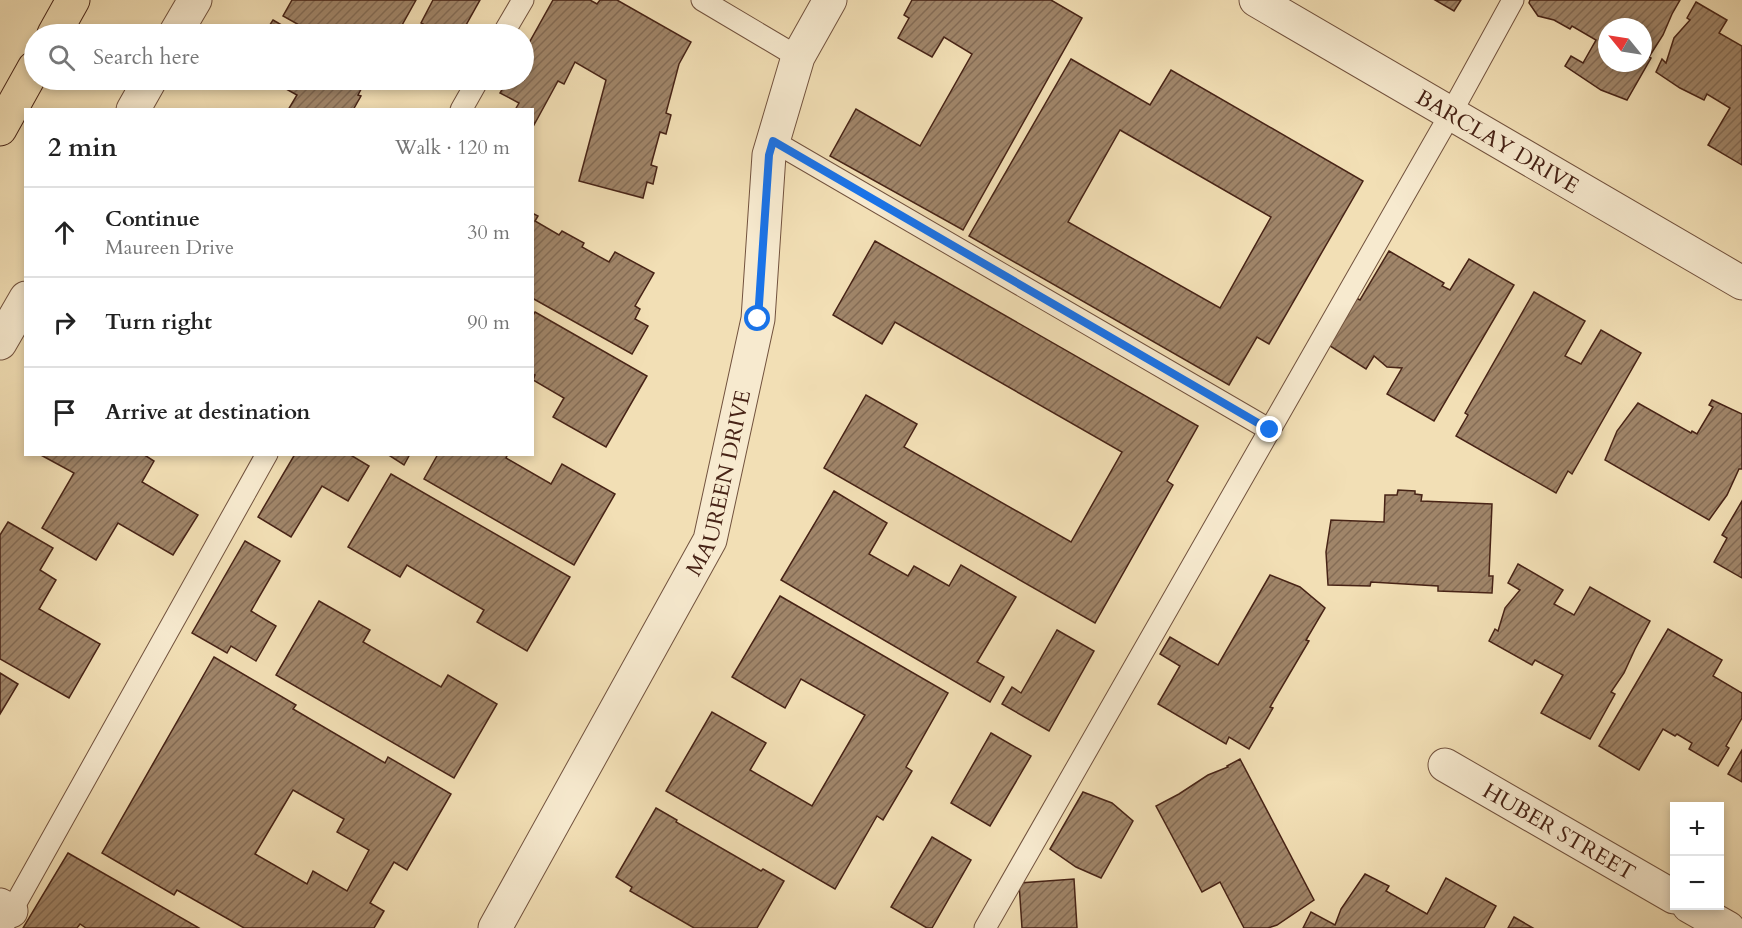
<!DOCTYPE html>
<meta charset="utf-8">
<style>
:root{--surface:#fff;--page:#f2f2f2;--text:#222;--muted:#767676;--line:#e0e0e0}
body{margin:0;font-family:Cardo,serif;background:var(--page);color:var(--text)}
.controls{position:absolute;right:18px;bottom:18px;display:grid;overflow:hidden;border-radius:0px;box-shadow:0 3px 9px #0003}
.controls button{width:54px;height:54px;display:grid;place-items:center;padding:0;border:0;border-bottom:2px solid var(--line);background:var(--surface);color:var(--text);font:30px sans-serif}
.compass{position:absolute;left:1598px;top:18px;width:54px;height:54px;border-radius:50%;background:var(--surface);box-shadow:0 3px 9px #0003;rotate:300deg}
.stop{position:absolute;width:18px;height:18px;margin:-14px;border:4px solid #1a73e8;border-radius:50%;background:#fff}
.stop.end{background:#1a73e8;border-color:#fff;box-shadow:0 2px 6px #0008}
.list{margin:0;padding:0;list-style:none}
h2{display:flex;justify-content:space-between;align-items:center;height:78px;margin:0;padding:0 24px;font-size:26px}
h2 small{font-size:20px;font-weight:400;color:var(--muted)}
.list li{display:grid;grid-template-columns:39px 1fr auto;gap:18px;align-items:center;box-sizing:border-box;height:90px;padding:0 24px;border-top:2px solid var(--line)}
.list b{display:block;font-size:22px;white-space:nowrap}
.list p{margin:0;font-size:20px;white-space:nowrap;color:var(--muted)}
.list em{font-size:20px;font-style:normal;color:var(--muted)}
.icon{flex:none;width:33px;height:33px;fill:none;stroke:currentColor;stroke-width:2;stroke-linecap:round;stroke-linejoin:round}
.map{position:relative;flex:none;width:1742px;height:928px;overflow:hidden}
.search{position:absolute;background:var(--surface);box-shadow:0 3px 9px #0003;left:24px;top:24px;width:510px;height:66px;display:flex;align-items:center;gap:15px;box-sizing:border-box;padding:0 21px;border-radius:33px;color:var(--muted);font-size:22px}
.panel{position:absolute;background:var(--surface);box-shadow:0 3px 9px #0003;left:24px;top:108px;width:510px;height:348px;border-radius:0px}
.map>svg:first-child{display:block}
.building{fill:url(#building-hatch);stroke:#472316;stroke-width:1.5;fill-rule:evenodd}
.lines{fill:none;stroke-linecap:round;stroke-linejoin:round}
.service-casing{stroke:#72523e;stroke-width:23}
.minor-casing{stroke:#72523e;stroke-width:35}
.primary-casing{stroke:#472316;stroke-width:35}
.service{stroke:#f7eacf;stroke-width:21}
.minor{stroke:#f7eacf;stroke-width:33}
.primary{stroke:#f2dfb5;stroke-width:33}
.route{stroke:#1a73e8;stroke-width:8}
.labels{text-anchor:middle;stroke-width:4.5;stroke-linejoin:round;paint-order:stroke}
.street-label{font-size:22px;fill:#472316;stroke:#f7eacf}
</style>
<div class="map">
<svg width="1742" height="928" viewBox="0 0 1742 928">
<defs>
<pattern id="building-hatch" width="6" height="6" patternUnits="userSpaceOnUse" patternTransform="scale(1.5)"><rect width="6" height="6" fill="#a08569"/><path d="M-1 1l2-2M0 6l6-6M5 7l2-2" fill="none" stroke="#846c55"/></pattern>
</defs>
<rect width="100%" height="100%" fill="#f2dfb5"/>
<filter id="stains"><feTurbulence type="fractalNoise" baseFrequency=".00333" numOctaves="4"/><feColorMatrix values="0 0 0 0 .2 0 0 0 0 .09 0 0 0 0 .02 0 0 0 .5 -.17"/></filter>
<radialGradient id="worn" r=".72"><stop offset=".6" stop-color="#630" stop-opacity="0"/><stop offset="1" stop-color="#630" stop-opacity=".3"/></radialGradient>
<g class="building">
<polygon points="292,0 416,0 397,34 315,34 283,16"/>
<polygon points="433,0 480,0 461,34 442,34 421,23"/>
<polygon points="553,0 590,0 597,4 600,0 617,0 691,42 679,64 666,113 671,115 666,134 660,132 651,165 657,167 653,184 647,182 643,198 579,181 606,80 575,62 564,84 558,81 534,125 532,110 515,110 519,103 500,93 508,80 524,80 524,52"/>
<polygon points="912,0 1051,0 1082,18 963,230 830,156 856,109 920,146 972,54 944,37 932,57 898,38 909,18 904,15"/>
<polygon points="1435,0 1461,0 1454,11"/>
<path d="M1530 0H1680L1672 14 1663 35 1649 57 1651 58 1627 100 1601 90 1565 66 1571 56 1583 63 1596 40 1572 26 1570 29 1554 20 1538 16 1529 3ZM1607 27H1643V63H1607Z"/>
<polygon points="1696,2 1727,20 1719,33 1742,46 1742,165 1708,145 1730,108 1707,94 1704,100 1680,88 1656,72 1662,59 1666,63 1674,38 1690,20 1687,18"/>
<polygon points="273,20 297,34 264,34"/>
<path d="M1071 59 1150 105 1171 70 1363 181 1269 344 1257 337 1229 385 969 236ZM1120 130 1271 217 1220 308 1068 222Z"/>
<polygon points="270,80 366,80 358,95 361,96 353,110 288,110 297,95"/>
<polygon points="532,213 538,216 535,221 559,235 562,231 584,243 582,247 609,262 615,252 654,273 635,306 640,309 635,319 648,326 632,354 532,298"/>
<polygon points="875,241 1198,426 1167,481 1173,485 1095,623 824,468 866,395 917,424 904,447 1071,542 1122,452 895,322 882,344 833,315"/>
<polygon points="1389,251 1444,283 1442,286 1450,290 1469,259 1514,285 1434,421 1387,394 1402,368 1387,367 1374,356 1366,369 1327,344 1354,297 1360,300"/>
<polygon points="1534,292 1585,321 1565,356 1581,364 1601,330 1641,353 1572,474 1568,471 1556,493 1456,436 1468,415 1465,413"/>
<polygon points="535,312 647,376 606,447 553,417 564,398 533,380 535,375 532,374 532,317"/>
<polygon points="1712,400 1742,414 1742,469 1739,469 1727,495 1709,520 1605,460 1617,431 1638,403 1691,433 1692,431 1697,434 1713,407 1709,405"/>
<polygon points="39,454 143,454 154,461 142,482 198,515 173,555 118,523 96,560 42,528 74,473"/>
<polygon points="295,454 349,454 369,466 348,501 322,486 291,537 258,517"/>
<polygon points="387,454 410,454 404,465"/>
<polygon points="438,454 508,454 506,458 551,484 562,464 615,494 574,565 424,479"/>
<polygon points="391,474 570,577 527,651 477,622 484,610 407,565 400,577 348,547"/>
<polygon points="1398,490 1415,491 1415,494 1422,495 1421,501 1492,504 1489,576 1493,576 1492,593 1438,591 1438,586 1371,582 1370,586 1328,585 1326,552 1331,520 1384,522 1385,495 1397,495"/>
<polygon points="834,491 887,523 869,554 908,576 914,566 949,586 961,565 1016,597 977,662 1004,677 990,702 781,580"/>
<polygon points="1742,501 1742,578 1714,562 1727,538 1722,535"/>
<polygon points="8,522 53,548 40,570 56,580 39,609 100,644 69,698 0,659 0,535"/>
<polygon points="245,541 280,561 251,611 276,626 256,661 231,646 227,653 192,633"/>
<polygon points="1518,564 1563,590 1554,604 1574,615 1590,587 1650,621 1635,649 1624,673 1611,692 1615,694 1590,739 1541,713 1563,675 1535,660 1532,665 1489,641 1495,629 1498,631 1505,608 1520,590 1508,583"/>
<polygon points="1270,575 1300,587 1325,608 1306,640 1309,641 1270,707 1273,708 1249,749 1229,737 1226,744 1158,704 1180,666 1160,654 1170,637 1218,665"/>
<polygon points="780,596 948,693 906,767 912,771 883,820 877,816 835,889 666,791 712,712 766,743 750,770 812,806 865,715 801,679 785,708 732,677"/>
<polygon points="319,601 370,630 363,642 441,687 448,675 497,704 454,778 276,675"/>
<polygon points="1668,629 1722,660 1713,676 1742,693 1742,718 1726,746 1729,748 1718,766 1689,749 1692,743 1677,734 1675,736 1663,729 1639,770 1599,746"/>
<polygon points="1057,630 1094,651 1049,731 1002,704 1012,687 1021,693"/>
<path d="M214 657 296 705 293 709 385 763 388 757 451 794 407 870 394 862 370 903 384 911 374 928H244L177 890 174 895 102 853ZM293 790 344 819 337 832 369 850 347 891 313 871 307 884 255 854Z"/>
<polygon points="0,673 18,684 0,714"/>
<polygon points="991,733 1031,756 990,826 951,803"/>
<polygon points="1742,750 1742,782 1728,774"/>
<polygon points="1240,759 1314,900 1277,925 1268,928 1244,928 1220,882 1202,892 1156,806 1179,794 1208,775 1228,767 1227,766"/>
<polygon points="1083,792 1112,803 1133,821 1101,878 1076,867 1050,849"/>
<polygon points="656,808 677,820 676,822 761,871 763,869 784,881 757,928 694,928 630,891 632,887 616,877"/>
<polygon points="932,837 971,860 932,928 927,928 891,907"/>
<polygon points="68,853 199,928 86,928 80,924 77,928 23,928"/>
<polygon points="1365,874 1389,886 1386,891 1427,914 1446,878 1496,906 1484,928 1303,928 1311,912 1335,925 1341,909"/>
<polygon points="1074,879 1077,928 1022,928 1019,883"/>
<polygon points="1514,917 1533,928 1508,928"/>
</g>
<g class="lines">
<g class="service-casing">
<g id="service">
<polyline points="702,0 798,57"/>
<polyline points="503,34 523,0"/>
<polyline points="461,110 478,80"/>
<polyline points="773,141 1270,430"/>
<polyline points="2,928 267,454"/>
<polyline points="985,928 1451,113 1513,0"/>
</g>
</g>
<g class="minor-casing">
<g id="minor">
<path id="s1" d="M1256 0 1742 283"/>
<polyline points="175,34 195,0"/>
<polyline points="133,110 150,80"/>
<polyline points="0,343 26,298"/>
<path id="s2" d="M1445 765 1674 897"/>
<polyline points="0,905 11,911"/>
<polyline points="1689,906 1728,928"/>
<path id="s3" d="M495 928 710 540 758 319 769 155 798 57 830 0"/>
</g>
</g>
<g class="primary-casing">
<g id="primary">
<polyline points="54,34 73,0"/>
<polyline points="0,129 34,68"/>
</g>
</g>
<use href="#service" class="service"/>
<use href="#minor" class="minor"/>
<use href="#primary" class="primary"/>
</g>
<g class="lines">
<polyline class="route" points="758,319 769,155 773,141 1270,430"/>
</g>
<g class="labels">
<g class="street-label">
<text dy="8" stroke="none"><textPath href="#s1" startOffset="280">BARCLAY DRIVE</textPath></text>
<text dy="8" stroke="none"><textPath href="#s3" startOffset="501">MAUREEN DRIVE</textPath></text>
<text dy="8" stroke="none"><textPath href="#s2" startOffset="132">HUBER STREET</textPath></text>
</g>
</g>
<rect width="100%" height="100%" filter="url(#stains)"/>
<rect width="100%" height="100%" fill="url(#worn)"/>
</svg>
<div class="controls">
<button>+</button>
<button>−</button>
</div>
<svg class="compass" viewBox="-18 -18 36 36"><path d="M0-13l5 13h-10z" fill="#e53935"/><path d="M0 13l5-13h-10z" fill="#767676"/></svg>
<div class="stop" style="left:758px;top:319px"></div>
<div class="stop end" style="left:1270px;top:430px"></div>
<div class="search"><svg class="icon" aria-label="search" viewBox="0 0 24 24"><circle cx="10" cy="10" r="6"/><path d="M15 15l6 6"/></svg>Search here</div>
<section class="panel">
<h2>2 min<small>Walk · 120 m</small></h2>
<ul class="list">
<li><svg class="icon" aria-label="ahead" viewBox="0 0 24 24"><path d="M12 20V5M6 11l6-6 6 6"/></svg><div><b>Continue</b><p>Maureen Drive</p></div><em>30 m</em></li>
<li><svg class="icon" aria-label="right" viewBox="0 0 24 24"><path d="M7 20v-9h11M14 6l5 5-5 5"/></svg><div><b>Turn right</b></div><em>90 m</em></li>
<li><svg class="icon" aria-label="arrive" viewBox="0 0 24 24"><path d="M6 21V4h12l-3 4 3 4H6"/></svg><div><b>Arrive at destination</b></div></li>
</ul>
</section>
</div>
